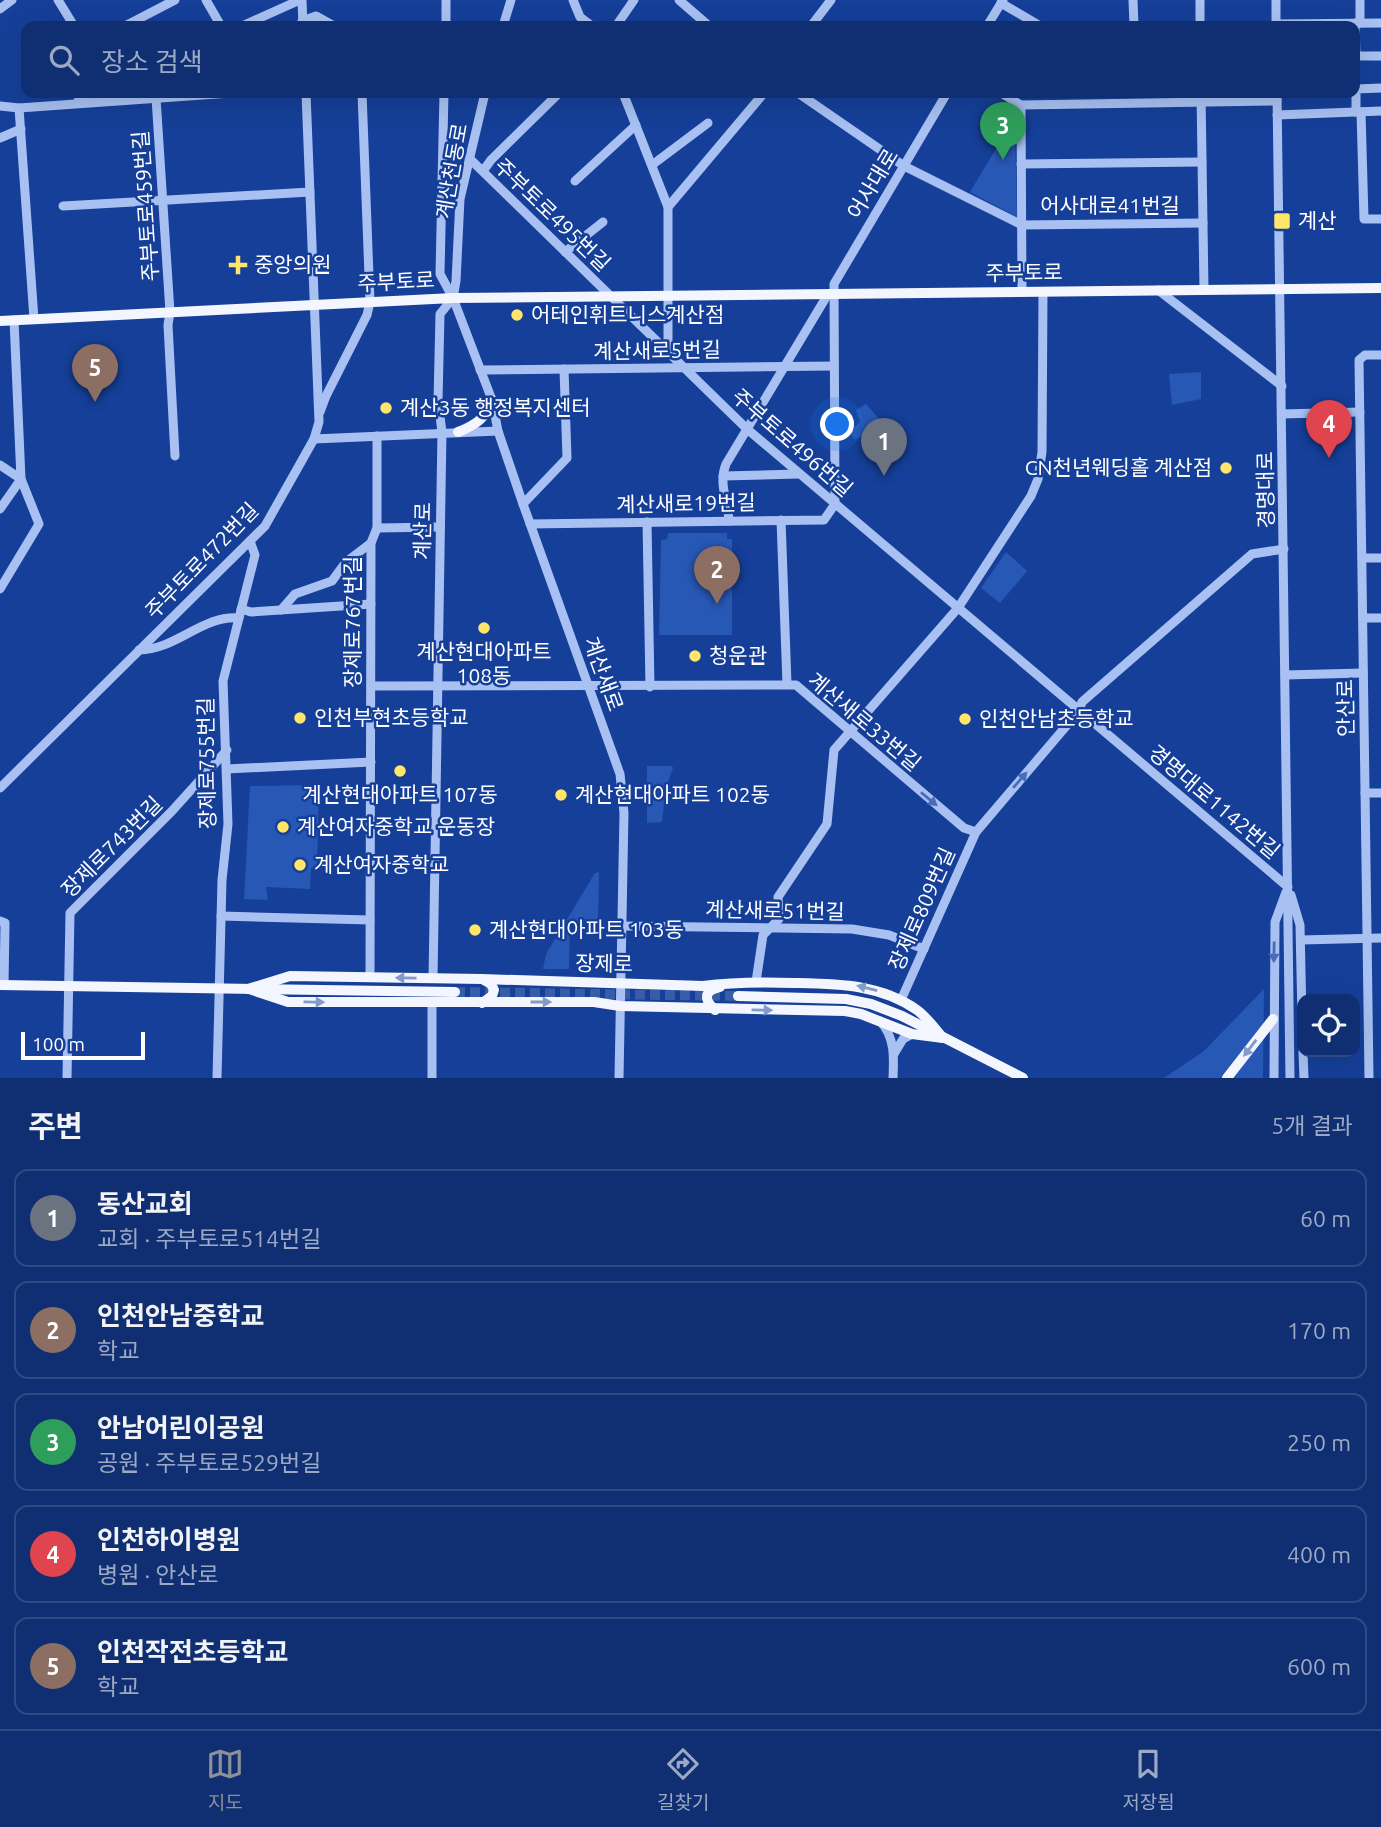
<!DOCTYPE html>
<html lang="ko">
<meta charset="utf-8">
<style>
:root{--surface:#102f72;--page:#1e3b7a;--text:#f1f3f6;--muted:#9ca9c4;--line:#304a84;--accent:#8c9099}
body{margin:0;font-family:Ubuntu,"Noto Sans KR",sans-serif;background:var(--page);color:var(--text)}
.controls{position:absolute;right:21px;bottom:21px;display:grid;overflow:hidden;border-radius:14px;box-shadow:0 7px 28px #0002}
.controls button{width:63px;height:63px;display:grid;place-items:center;padding:0;border:0;border-bottom:2px solid var(--line);background:var(--surface);color:var(--text);font:35px sans-serif}
.scale{position:absolute;left:21px;bottom:18px;width:124px;box-sizing:border-box;padding-left:7px;border:4px solid #fff;border-top:0;font-size:19px;line-height:24px;white-space:nowrap;color:#fff;-webkit-text-stroke:5px #153f98;paint-order:stroke}
.you{position:absolute;left:838px;top:425px;width:24px;height:24px;margin:-18px;border:5px solid #fff;border-radius:50%;background:#1a73e8;box-shadow:0 0 0 10px #1a73e833}
.badge{display:grid;place-items:center;width:46px;height:46px;border-radius:50%;background:var(--accent);color:#fff;font-size:23px;font-weight:700}
.pin{position:absolute;translate:-50% -58px;filter:drop-shadow(0 2px 4px #0008)}
.pin::after{content:'';position:absolute;top:37px;width:24px;height:21px;background:inherit;clip-path:polygon(0 0,100% 0,50% 100%)}
.list{margin:0;padding:0;list-style:none}
h2{display:flex;justify-content:space-between;align-items:center;height:91px;margin:0;padding:0 28px;font-size:30px}
h2 small{font-size:23px;font-weight:400;color:var(--muted)}
.list li{display:grid;grid-template-columns:46px 1fr auto;gap:21px;align-items:center;box-sizing:border-box;height:98px;margin:0 14px 14px;padding:0 14px;border:2px solid var(--line);border-radius:14px}
.list b{display:block;font-size:26px;white-space:nowrap}
.list p{margin:0;font-size:23px;white-space:nowrap;color:var(--muted)}
.list em{font-size:23px;font-style:normal;color:var(--muted)}
.icon{flex:none;width:38px;height:38px;fill:none;stroke:currentColor;stroke-width:2;stroke-linecap:round;stroke-linejoin:round}
.map{position:relative;flex:none;width:1381px;height:1078px;overflow:hidden}
.search{position:absolute;background:var(--surface);box-shadow:0 7px 28px #0002;left:21px;right:21px;top:21px;height:77px;display:flex;align-items:center;gap:18px;box-sizing:border-box;padding:0 24px;border-radius:14px;color:var(--muted);font-size:26px}
.sheet{height:651px;background:var(--surface)}
nav{display:flex;justify-content:space-around;align-items:center;box-sizing:border-box;height:98px;border-top:2px solid var(--line);background:var(--surface);font-size:19px;color:var(--muted)}
nav a{display:grid;justify-items:center;gap:4px}
nav .on{color:var(--accent)}
.map>svg:first-child{display:block}
.green{fill:#2858b6}
.lines{fill:none;stroke-linecap:round;stroke-linejoin:round}
.major-tunnel{stroke:#385ca7;stroke-width:10;stroke-dasharray:10 5;stroke-linecap:butt}
.minor{stroke:#a8c1f2;stroke-width:9}
.major{stroke:#f3f6ff;stroke-width:10}
.oneway{fill:#486cb8}
.oneway2{fill:#849acc}
.poi-dot{fill:#ffe569;stroke:#153f98;stroke-width:2.5}
.labels{text-anchor:middle;stroke-width:5;stroke-linejoin:round;paint-order:stroke}
.street-label{font-size:21px;fill:#fff;stroke:#153f98}
.poi-label{font-size:21px;fill:#fff;stroke:#153f98;text-anchor:start}
</style>
<div class="map">
<svg width="1381" height="1078" viewBox="0 0 1381 1078">
<rect width="100%" height="100%" fill="#153f98"/>
<g class="green">
<polygon points="1013,126 1015,128 1017,217 970,192 1009,127"/>
<polygon points="1201,372 1201,399 1172,405 1169,374"/>
<polygon points="866,404 883,423 855,440 849,432 860,422 856,410"/>
<polygon points="668,533 727,533 727,539 732,539 732,635 659,635 661,540 667,539"/>
<polygon points="1006,552 1027,571 1000,603 981,588"/>
<polygon points="647,766 672,766 673,768 666,787 662,822 647,823"/>
<polygon points="319,785 317,867 311,868 310,889 266,887 268,900 244,899 250,786"/>
<polygon points="599,872 598,924 570,925 569,969 543,969 546,954 595,873"/>
<polygon points="1264,989 1263,1078 1164,1078 1204,1051"/>
</g>
<g class="lines">
<polyline class="major-tunnel" points="455,992 738,996"/>
<g class="minor">
<polyline points="58,0 74,26"/>
<polyline points="206,0 221,26"/>
<polyline points="302,0 303,26"/>
<polyline points="573,0 580,17 592,26"/>
<polyline points="679,0 709,26"/>
<polyline points="1133,0 1134,26"/>
<polyline points="1200,0 1200,26"/>
<polyline points="1276,0 1276,26"/>
<polyline points="1360,0 1360,23"/>
<polyline points="1001,3 1040,26"/>
<polyline points="0,9 12,0"/>
<polyline points="302,21 316,16 334,26"/>
<polyline points="1355,23 1356,56 1381,56"/>
<polyline points="1276,24 1381,23"/>
<polyline points="125,26 175,0"/>
<polyline points="242,26 300,0"/>
<polyline points="446,26 446,0"/>
<polyline points="503,26 511,0"/>
<polyline points="616,26 634,0"/>
<polyline points="811,26 831,0"/>
<polyline points="987,26 1003,0"/>
<polyline points="444,93 440,274 453,298 492,400 498,431 523,504 620,774 624,813 619,1078"/>
<polyline points="623,93 668,207"/>
<polyline points="798,93 904,166 1022,225 1203,223"/>
<polyline points="1001,93 1021,105 1277,101"/>
<polyline points="1201,93 1204,290"/>
<polyline points="1277,93 1290,1078"/>
<polyline points="156,98 170,312 168,325 175,456"/>
<polyline points="78,101 95,93"/>
<polyline points="1021,105 1022,292"/>
<polyline points="0,106 19,108 231,93"/>
<polyline points="19,108 34,319"/>
<polyline points="1356,112 1356,89 1381,88"/>
<polyline points="1361,112 1364,219 1381,219"/>
<polyline points="1277,115 1381,111"/>
<polyline points="0,138 21,129"/>
<polyline points="469,158 747,429 1288,887"/>
<polyline points="1021,164 1202,162"/>
<polyline points="652,165 708,123"/>
<polyline points="483,171 491,160 559,93"/>
<polyline points="575,181 636,125"/>
<polyline points="63,206 310,192"/>
<polyline points="565,252 603,222"/>
<polyline points="1158,290 1282,386"/>
<polyline points="668,353 668,207 764,93"/>
<polyline points="480,370 834,366"/>
<polyline points="320,412 326,396 367,315 370,302 362,93"/>
<polyline points="1282,414 1360,412"/>
<polyline points="314,439 498,431"/>
<polyline points="0,465 21,479 39,524 0,589"/>
<polyline points="723,476 799,474"/>
<polyline points="523,504 567,458 564,369"/>
<polyline points="0,509 21,479 14,320"/>
<polyline points="781,520 787,684"/>
<path d="M729 521C728 502 718 483 726 464L828 294"/>
<polyline points="647,522 650,687"/>
<polyline points="530,524 824,520 835,504 834,284 947,93"/>
<polyline points="377,528 440,527"/>
<polyline points="1362,558 1381,558"/>
<polyline points="241,609 251,612 371,604"/>
<polyline points="281,610 295,594 332,581 346,562 371,543"/>
<polyline points="1363,618 1381,618"/>
<path d="M139 650C176 650 202 615 239 618"/>
<polyline points="1285,675 1363,673"/>
<polyline points="371,686 796,685 964,828 976,832"/>
<polyline points="227,769 371,762"/>
<polyline points="0,788 265,526 314,439 319,422 306,93"/>
<polyline points="1365,793 1381,793"/>
<polyline points="1291,895 1300,925 1302,1019"/>
<polyline points="221,916 370,920"/>
<polyline points="0,921 5,923 4,985"/>
<polyline points="622,926 852,929 889,935 924,949"/>
<polyline points="1301,940 1381,938"/>
<polyline points="370,977 371,543 377,528 377,436"/>
<polyline points="433,978 442,432 438,401 440,314 453,298 456,281 460,199 485,93"/>
<polyline points="756,982 763,935 779,919 778,897 827,824 834,750 958,608 1031,496 1038,479 1042,452 1043,292"/>
<polyline points="901,1000 976,832 1079,711 1082,702 1252,554 1284,549"/>
<polyline points="432,1004 432,1078"/>
<path d="M880 1021C895 1037 894 1057 893 1078"/>
<polyline points="1303,1052 1304,1078"/>
<polyline points="894,1054 903,1039 912,1034"/>
<polyline points="67,1078 70,913 172,811 227,750"/>
<polyline points="217,1078 222,880 228,824 223,681 255,555 250,541"/>
<polyline points="1274,1078 1275,922 1286,892"/>
<polyline points="1369,1078 1359,360 1365,355 1381,355"/>
</g>
<g class="major">
<polyline points="0,321 453,298 1381,288"/>
<path d="M458 432C476 425 486 418 492 400"/>
<polyline points="482,979 491,984 494,990 492,996 482,1003"/>
<polyline points="0,985 455,992"/>
<path d="M248 989 290 976 482 979 703 986C733 982 763 982 794 983 838 984 880 984 917 1010 927 1017 935 1029 943 1038"/>
<polyline points="249,989 288,1002 594,1002 620,1006 845,1011 861,1014 912,1034 943,1038"/>
<polyline points="738,996 846,999 871,1004 902,1016 1023,1078"/>
<path d="M715 1010C703 999 704 991 720 987"/>
<polyline points="1227,1078 1273,1019"/>
</g>
</g>
<defs><path id="oneway-solid" d="M-6-.8H1V-3.2L6.5 0L1 3.2V.8H-6Z" transform="scale(1.75)"/></defs>
<g class="oneway">
<use href="#oneway-solid" transform="translate(1020 780) rotate(-49)"/>
<use href="#oneway-solid" transform="translate(929 799) rotate(40)"/>
<use href="#oneway-solid" transform="translate(1274 952) rotate(91)"/>
</g>
<g class="oneway2">
<use href="#oneway-solid" transform="translate(406 978) rotate(-179)"/>
<use href="#oneway-solid" transform="translate(867 988) rotate(-166)"/>
<use href="#oneway-solid" transform="translate(314 1002) rotate(1)"/>
<use href="#oneway-solid" transform="translate(541 1002)"/>
<use href="#oneway-solid" transform="translate(762 1010) rotate(1)"/>
<use href="#oneway-solid" transform="translate(1250 1048) rotate(127)"/>
</g>
<g class="poi-dot">
<rect x="1273" y="212" width="18" height="18" rx="3.5"/>
<path d="M234.5 254.5h7v7h7v7h-7v7h-7v-7h-7v-7h7z"/>
<circle cx="517" cy="315" r="7"/>
<circle cx="386" cy="408" r="7"/>
<circle cx="1226" cy="468" r="7"/>
<circle cx="484" cy="628" r="7"/>
<circle cx="695" cy="656" r="7"/>
<circle cx="300" cy="718" r="7"/>
<circle cx="965" cy="719" r="7"/>
<circle cx="400" cy="771" r="7"/>
<circle cx="561" cy="795" r="7"/>
<circle cx="283" cy="827" r="7"/>
<circle cx="300" cy="865" r="7"/>
<circle cx="475" cy="930" r="7"/>
</g>
<g class="labels">
<g class="street-label">
<text transform="translate(452 171) rotate(-80)" y="7">계산천동로</text>
<text transform="translate(873 184) rotate(-59)" y="7">어사대로</text>
<text transform="translate(146 206) rotate(-94)" y="7">주부토로459번길</text>
<text x="1110" y="213">어사대로41번길</text>
<text transform="translate(552 215) rotate(44)" y="7">주부토로495번길</text>
<text transform="translate(1024 273) rotate(-1)" y="7">주부토로</text>
<text transform="translate(396 282) rotate(-3)" y="7">주부토로</text>
<text transform="translate(657 351) rotate(-1)" y="7">계산새로5번길</text>
<text transform="translate(792 443) rotate(41)" y="7">주부토로496번길</text>
<text transform="translate(1266 490) rotate(-91)" y="7">경명대로</text>
<text transform="translate(686 504) rotate(-1)" y="7">계산새로19번길</text>
<text transform="translate(423 531) rotate(-89)" y="7">계산로</text>
<text transform="translate(202 561) rotate(-46)" y="7">주부토로472번길</text>
<text transform="translate(353 622) rotate(-90)" y="7">장제로767번길</text>
<text transform="translate(603 674) rotate(70)" y="7">계산새로</text>
<text transform="translate(1346 708) rotate(-91)" y="7">안산로</text>
<text transform="translate(864 722) rotate(40)" y="7">계산새로33번길</text>
<text transform="translate(207 763) rotate(-91)" y="7">장제로755번길</text>
<text transform="translate(1214 802) rotate(40)" y="7">경명대로1142번길</text>
<text transform="translate(112 847) rotate(-45)" y="7">장제로743번길</text>
<text transform="translate(922 909) rotate(-66)" y="7">장제로809번길</text>
<text transform="translate(775 911) rotate(1)" y="7">계산새로51번길</text>
<text transform="translate(604 964) rotate(1)" y="7">장제로</text>
</g>
<g class="poi-label">
<text x="1298" y="228">계산</text>
<text x="254" y="272">중앙의원</text>
<text x="531" y="322">어테인휘트니스계산점</text>
<text x="400" y="415">계산3동 행정복지센터</text>
<text x="1212" y="475" text-anchor="end">CN천년웨딩홀 계산점</text>
<text x="484" y="659" text-anchor="middle">계산현대아파트<tspan x="484" dy="24">108동</tspan></text>
<text x="709" y="663">청운관</text>
<text x="314" y="725">인천부현초등학교</text>
<text x="979" y="726">인천안남초등학교</text>
<text x="400" y="802" text-anchor="middle">계산현대아파트 107동</text>
<text x="575" y="802">계산현대아파트 102동</text>
<text x="297" y="834">계산여자중학교 운동장</text>
<text x="314" y="872">계산여자중학교</text>
<text x="489" y="937">계산현대아파트 103동</text>
</g>
</g>
</svg>
<div class="controls">
<button><svg class="icon" aria-label="locate" viewBox="0 0 24 24"><circle cx="12" cy="12" r="6"/><path d="M12 2v4M12 18v4M2 12h4M18 12h4"/></svg></button>
</div>
<div class="scale">100 m</div>
<div class="you"></div>
<div class="pin badge" style="left:884px;top:476px;background:#6b7280">1</div>
<div class="pin badge" style="left:717px;top:604px;background:#8d6e63">2</div>
<div class="pin badge" style="left:1003px;top:160px;background:#2e9e5b">3</div>
<div class="pin badge" style="left:1329px;top:458px;background:#e0444e">4</div>
<div class="pin badge" style="left:95px;top:402px;background:#8d6e63">5</div>
<div class="search"><svg class="icon" aria-label="search" viewBox="0 0 24 24"><circle cx="10" cy="10" r="6"/><path d="M15 15l6 6"/></svg>장소 검색</div>
</div>
<section class="sheet">
<h2>주변<small>5개 결과</small></h2>
<ul class="list">
<li><span class="badge" style="background:#6b7280">1</span><div><b>동산교회</b><p>교회 · 주부토로514번길</p></div><em>60 m</em></li>
<li><span class="badge" style="background:#8d6e63">2</span><div><b>인천안남중학교</b><p>학교</p></div><em>170 m</em></li>
<li><span class="badge" style="background:#2e9e5b">3</span><div><b>안남어린이공원</b><p>공원 · 주부토로529번길</p></div><em>250 m</em></li>
<li><span class="badge" style="background:#e0444e">4</span><div><b>인천하이병원</b><p>병원 · 안산로</p></div><em>400 m</em></li>
<li><span class="badge" style="background:#8d6e63">5</span><div><b>인천작전초등학교</b><p>학교</p></div><em>600 m</em></li>
</ul>
</section>
<nav>
<a class="on"><svg class="icon" aria-label="map" viewBox="0 0 24 24"><path d="M3 6l6-2 6 2 6-2v14l-6 2-6-2-6 2zM9 4v14M15 6v14"/></svg>지도</a>
<a><svg class="icon" aria-label="directions" viewBox="0 0 24 24"><path d="M12 3l9 9-9 9-9-9zM9 14v-3h6M13 9l2 2-2 2"/></svg>길찾기</a>
<a><svg class="icon" aria-label="saved" viewBox="0 0 24 24"><path d="M7 4h10v16l-5-4-5 4z"/></svg>저장됨</a>
</nav>
